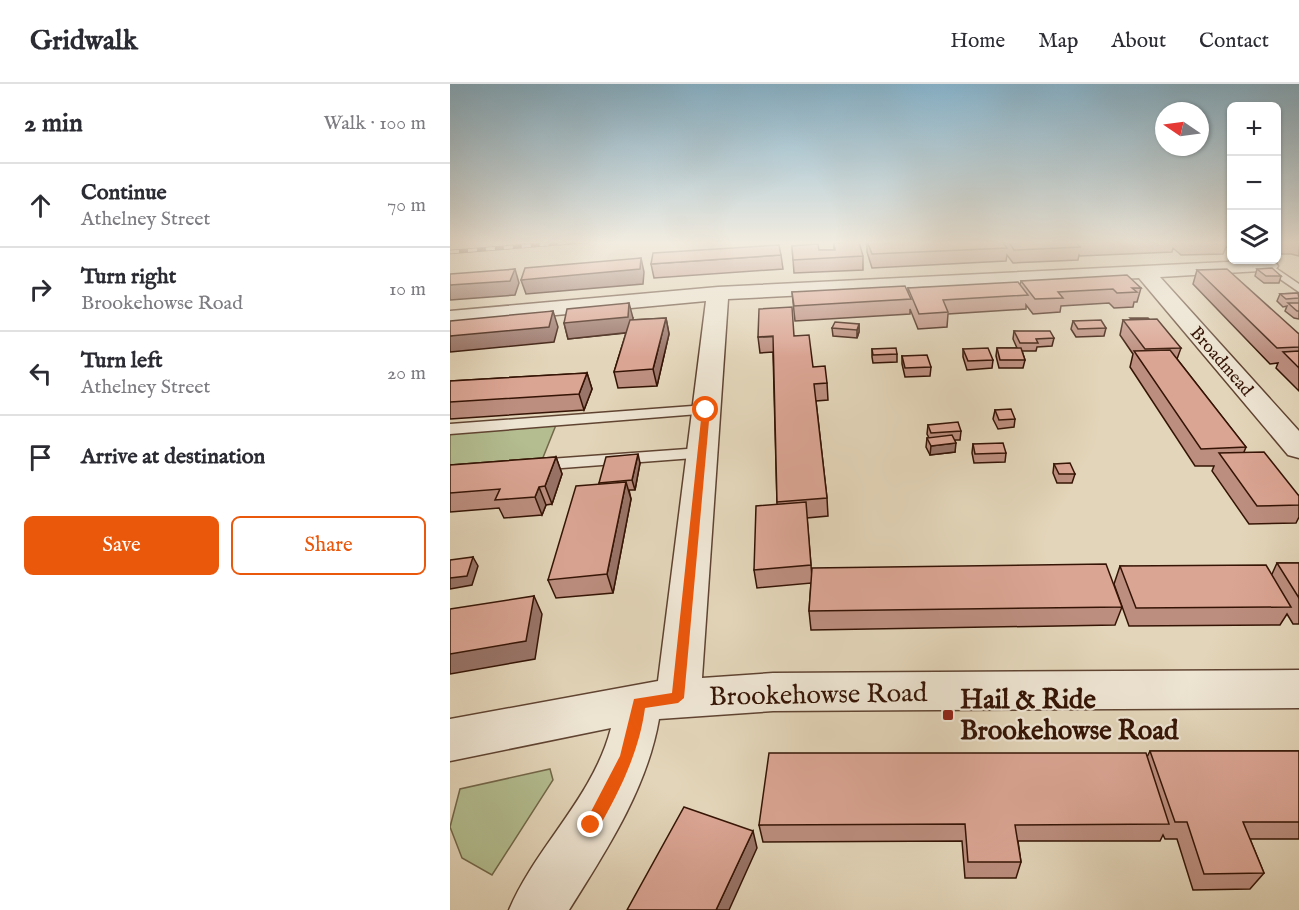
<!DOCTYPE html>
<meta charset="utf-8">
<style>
:root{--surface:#fff;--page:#f7f7f7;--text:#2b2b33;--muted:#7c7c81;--line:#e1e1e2;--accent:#ea580c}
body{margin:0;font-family:"IM FELL English",serif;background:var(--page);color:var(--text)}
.controls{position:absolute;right:18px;top:18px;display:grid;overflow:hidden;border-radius:9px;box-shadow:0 2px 4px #0004}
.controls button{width:54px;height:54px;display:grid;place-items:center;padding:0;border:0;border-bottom:2px solid var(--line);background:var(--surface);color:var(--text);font:30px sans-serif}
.compass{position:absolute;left:705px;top:18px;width:54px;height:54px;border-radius:50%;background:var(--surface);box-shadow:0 2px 4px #0004;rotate:283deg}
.stop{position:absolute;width:18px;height:18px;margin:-14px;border:4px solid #ea580c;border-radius:50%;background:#fff}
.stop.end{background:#ea580c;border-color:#fff;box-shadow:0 2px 6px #0008}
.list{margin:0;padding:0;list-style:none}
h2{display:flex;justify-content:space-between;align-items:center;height:78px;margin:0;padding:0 24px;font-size:26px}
h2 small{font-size:20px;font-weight:400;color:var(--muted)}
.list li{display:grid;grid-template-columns:39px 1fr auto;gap:18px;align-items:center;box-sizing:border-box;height:84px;padding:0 24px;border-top:2px solid var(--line)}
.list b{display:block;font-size:22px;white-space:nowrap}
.list p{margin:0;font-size:20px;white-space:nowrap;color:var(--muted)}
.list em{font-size:20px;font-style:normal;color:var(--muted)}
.actions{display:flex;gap:12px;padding:18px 24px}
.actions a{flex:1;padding:14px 0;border:2px solid var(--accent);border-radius:9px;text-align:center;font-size:21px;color:var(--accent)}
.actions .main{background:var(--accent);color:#fff}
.icon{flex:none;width:33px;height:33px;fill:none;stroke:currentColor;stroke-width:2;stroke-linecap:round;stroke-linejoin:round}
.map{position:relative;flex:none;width:849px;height:826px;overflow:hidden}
header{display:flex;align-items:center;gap:36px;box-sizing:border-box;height:84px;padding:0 30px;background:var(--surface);border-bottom:2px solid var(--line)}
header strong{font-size:28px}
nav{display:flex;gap:33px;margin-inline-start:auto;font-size:21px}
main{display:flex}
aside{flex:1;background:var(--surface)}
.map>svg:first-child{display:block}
.green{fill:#b3bd90;stroke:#74684a;stroke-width:1.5}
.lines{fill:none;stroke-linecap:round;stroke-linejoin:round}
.service-casing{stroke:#604432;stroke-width:3}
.minor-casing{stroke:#604432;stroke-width:3}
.service{fill:#ede4d2;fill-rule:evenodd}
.minor{fill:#ede4d2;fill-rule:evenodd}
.rail-casing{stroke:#351405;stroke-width:4.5}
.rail{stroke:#ede4d2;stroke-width:3;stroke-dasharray:9;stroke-linecap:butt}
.wall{fill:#bc8e7f;stroke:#351405;stroke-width:1.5}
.shaded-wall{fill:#997468;stroke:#351405;stroke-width:1.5}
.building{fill:#dba594;stroke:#351405;stroke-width:1.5}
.route{fill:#ea580c}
.poi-dot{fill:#8f2418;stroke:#ede4d2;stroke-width:2}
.labels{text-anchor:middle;stroke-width:4.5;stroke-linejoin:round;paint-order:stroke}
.far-street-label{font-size:18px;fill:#351405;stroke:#ede4d2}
.near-street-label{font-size:27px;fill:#351405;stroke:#ede4d2}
.near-poi-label{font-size:27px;font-weight:bold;fill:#351405;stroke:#ede4d2;text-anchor:start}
</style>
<header>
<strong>Gridwalk</strong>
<nav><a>Home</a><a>Map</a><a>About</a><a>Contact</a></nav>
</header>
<main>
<aside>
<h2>2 min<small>Walk · 100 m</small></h2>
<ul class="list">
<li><svg class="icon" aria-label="ahead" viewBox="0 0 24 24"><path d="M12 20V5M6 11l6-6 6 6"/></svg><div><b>Continue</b><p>Athelney Street</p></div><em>70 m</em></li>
<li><svg class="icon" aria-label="right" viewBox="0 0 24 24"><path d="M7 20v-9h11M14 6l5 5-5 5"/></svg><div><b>Turn right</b><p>Brookehowse Road</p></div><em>10 m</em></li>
<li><svg class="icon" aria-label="left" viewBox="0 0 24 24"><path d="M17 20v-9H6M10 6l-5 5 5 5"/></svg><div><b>Turn left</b><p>Athelney Street</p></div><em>20 m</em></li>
<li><svg class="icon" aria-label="arrive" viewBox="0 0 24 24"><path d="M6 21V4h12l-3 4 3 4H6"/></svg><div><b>Arrive at destination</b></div></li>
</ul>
<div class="actions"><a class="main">Save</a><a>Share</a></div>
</aside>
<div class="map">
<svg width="849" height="826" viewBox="0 0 849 826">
<rect width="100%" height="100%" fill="#e3d5b9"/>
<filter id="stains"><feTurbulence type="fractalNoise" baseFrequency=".00333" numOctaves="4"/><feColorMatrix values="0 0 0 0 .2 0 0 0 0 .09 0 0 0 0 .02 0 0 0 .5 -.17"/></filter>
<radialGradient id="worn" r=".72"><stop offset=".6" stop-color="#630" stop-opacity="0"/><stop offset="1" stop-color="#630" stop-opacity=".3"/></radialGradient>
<g class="green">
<polygon points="106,341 92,376 0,383 0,348"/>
<polygon points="100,685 103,696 42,791 12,774 0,743 10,705"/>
</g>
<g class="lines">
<g class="service-casing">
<g id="service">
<polygon points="818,179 849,200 849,208 814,184 814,180"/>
<polygon points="256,321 264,326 261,329 0,350 0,340"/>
<polygon points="251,364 259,369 257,373 86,386 80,385 77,381 80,377 86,376"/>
</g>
</g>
<g class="minor-casing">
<path id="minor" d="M818 176 825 178 828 182 825 186 710 193 849 347V374L838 371 689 194 278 215 252 594 323 589 849 586V624L323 627 209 635C197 705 156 767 119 826H59C86 762 143 714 161 644L0 677V635L208 597 256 217 0 241V227L268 203Z"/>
</g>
<use href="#service" class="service"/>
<use href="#minor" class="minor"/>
<g class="rail-casing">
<polyline id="rail" points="0,168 137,157"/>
</g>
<use href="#rail" class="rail"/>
</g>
<g class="wall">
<polygon points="417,157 435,157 436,159 554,159 554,157 782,157 782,167 776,163 773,170 731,171 723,164 722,168 630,172 629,171 628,176 563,179 557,171 556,177 422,184 417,168"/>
<polygon points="826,157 849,157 849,172 841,170 826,170"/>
<polygon points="384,159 413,172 413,186 344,189 342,162 369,166 384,166"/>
<polygon points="331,171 333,185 204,194 201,180"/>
<polygon points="807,185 831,192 829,199 814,199 805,192"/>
<polygon points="747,186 849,250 849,307 826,284 828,279 820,280 743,200"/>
<polygon points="571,197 691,204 687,218 684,218 683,223 664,224 659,219 611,222 610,228 583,230 576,221 576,225 498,230 497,243 468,245 460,225 460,230 345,237 342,208 458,209 458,204 570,201"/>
<polygon points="849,209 849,235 844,234 835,227 837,222 833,223 827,217 830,210"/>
<polygon points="183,234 182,236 216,234 219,250 207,302 168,304 164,288 176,249 118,255 114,239"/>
<polygon points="673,236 731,264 727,275 796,363 794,368 849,412 849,433 846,439 799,440 762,387 764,382 745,382 680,283 683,270 670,251"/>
<polygon points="623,237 656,244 654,252 626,253 621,245"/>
<polygon points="409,240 409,248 407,254 383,252 382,244"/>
<polygon points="564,247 604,254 602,262 587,263 586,267 572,267 575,276 573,284 549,284 546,272 547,264 567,264 563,255"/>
<polygon points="345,252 363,283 377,299 378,316 366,317 377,414 378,432 357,434 362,493 672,523 665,541 361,546 359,527 361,499 307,504 304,486 327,420 323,268 310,269 308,253"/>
<polygon points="422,265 447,270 447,278 423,279 422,273"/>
<polygon points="513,265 543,276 542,284 517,286 513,273"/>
<polygon points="452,272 481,283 480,292 455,293 452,280"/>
<polygon points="137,289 142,305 134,326 0,335 0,297"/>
<polygon points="545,326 565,335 564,343 548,345 543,335"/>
<polygon points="478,341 511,347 510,356 505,356 505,368 480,371 476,363 477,354 479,354 477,350"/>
<polygon points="523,360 556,369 555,378 524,379 522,369"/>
<polygon points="106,373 112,390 102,420 96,421 92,431 54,434 49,424 0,428 0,381"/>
<polygon points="190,379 185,406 179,406 181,415 163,509 106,514 98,496 149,400 149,399"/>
<polygon points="604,380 625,390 622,399 607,399 603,389"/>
<polygon points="827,479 849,479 849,540 843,540 837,530 830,541 679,542 664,500 670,482 822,490"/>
<polygon points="700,667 849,667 849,755 800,755 814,789 800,805 743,806 727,755 715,755 713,751 710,757 568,757 571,778 566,794 515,794 512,757 313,758 309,741 697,673"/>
</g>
<g class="shaded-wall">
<polygon points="191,174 194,188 193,200 76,210 71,196"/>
<polygon points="65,185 69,199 65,211 0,216 0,201"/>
<polygon points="179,219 183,234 182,248 118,255 114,239"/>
<polygon points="103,227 108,243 104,258 0,268 0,252"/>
<polygon points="216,234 219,250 207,302 203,285"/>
<polygon points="409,240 409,248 407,254 407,246"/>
<polygon points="137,289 142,305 134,326 129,310"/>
<polygon points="506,359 505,368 480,371 481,362"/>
<polygon points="188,370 190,379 185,406 182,396"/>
<polygon points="106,373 112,390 102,420 95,402"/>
<polygon points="176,398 181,415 163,509 157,490"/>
<polygon points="89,403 96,421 92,431 85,413"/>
<polygon points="23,473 28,482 22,501 0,505 0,494"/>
<polygon points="84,512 92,530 85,575 0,590 0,570"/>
<polygon points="303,747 307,764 279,826 266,826"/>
</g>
<g class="building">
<polygon points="417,157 435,157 436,159 475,157 552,157 557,164 422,170"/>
<polygon points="558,157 625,157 630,163 564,166"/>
<polygon points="631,157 674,157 632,159"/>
<polygon points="409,158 413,172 343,176 342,162 368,160 369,166 385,166 384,159"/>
<polygon points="329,161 331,171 201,180 203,169"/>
<polygon points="191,174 190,185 71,196 75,184"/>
<polygon points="822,184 831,192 816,192 807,185"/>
<polygon points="65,185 60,197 0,201 0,190"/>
<polygon points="777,185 849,250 849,263 827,264 747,186"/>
<polygon points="677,191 691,204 682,204 687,208 667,209 663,205 608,208 613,214 585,215 571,197"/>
<polygon points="568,198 578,211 493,216 498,228 469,230 458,204"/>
<polygon points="455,202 461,215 344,222 342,208"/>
<polygon points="848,209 849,214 836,215 830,210"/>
<polygon points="179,219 178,233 114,239 117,225"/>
<polygon points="838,219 849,219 849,227 847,227"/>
<polygon points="342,223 344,252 359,251 363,283 375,282 377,299 364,300 377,414 327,418 323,252 308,253 309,225"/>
<polygon points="103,227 99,243 0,252 0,237"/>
<polygon points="216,234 203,285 164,288 180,236"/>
<polygon points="680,234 698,234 699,235 681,235"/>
<polygon points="707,235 731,264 695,265 673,236"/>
<polygon points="651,236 656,244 628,245 623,237"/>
<polygon points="385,238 409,240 407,246 382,244"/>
<polygon points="564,247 600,247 604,254 586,255 588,259 570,259"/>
<polygon points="446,264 447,270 423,271 422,265"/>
<polygon points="538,264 543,276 518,277 513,265"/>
<polygon points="547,264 571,264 575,276 550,276"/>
<polygon points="720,266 796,363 751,365 684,267"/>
<polygon points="849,267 849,284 833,268"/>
<polygon points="477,271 481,283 455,284 452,272"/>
<polygon points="137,289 129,310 0,318 0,297"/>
<polygon points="561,325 565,335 549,336 545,326"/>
<polygon points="508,338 511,347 481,349 478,341"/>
<polygon points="502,351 506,359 481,362 477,354"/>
<polygon points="553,359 556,369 525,370 523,360"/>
<polygon points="814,368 849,412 849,421 807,422 769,369"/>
<polygon points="188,370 182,396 149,399 156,373"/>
<polygon points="106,373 95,402 89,403 85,413 45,416 50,405 0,409 0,381"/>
<polygon points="620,379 625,390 609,390 604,380"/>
<polygon points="176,398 157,490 98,496 126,402"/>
<polygon points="356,418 361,481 304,486 306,422"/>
<polygon points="23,473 17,492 0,494 0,476"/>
<polygon points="827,479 849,479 849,514"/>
<polygon points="656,480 672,523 359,527 362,484"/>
<polygon points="816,481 841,523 686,524 670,482"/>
<polygon points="84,512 76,557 0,570 0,525"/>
<polygon points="700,667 849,667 849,738 793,738 814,789 754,790 737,738 725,738"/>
<polygon points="319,669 696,669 719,740 565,741 571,778 518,778 515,740 309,741"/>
<polygon points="234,723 303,747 266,826 177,826"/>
</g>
<linearGradient id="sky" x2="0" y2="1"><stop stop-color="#87b6d0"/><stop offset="0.58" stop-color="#f2ece0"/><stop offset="1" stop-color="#f2ece0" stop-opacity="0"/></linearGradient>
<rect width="849" height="273" fill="url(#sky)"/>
<path class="route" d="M256 323 260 326 234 614 228 619 195 624C189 669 169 708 147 747L141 749 136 747 134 741 170 672 184 615 222 609 252 326Z"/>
<rect class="poi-dot" x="492" y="625" width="12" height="12" rx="3"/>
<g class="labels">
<g class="far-street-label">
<text transform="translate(772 277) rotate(49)" y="6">Broadmead</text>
</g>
<g class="near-street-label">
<text transform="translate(368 610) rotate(-1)" y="9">Brookehowse Road</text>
</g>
<g class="near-poi-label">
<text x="510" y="624">Hail &amp; Ride<tspan x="510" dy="31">Brookehowse Road</tspan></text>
</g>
</g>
<rect width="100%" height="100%" filter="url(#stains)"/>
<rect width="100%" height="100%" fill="url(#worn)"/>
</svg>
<div class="controls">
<button>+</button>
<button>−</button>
<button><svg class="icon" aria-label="layers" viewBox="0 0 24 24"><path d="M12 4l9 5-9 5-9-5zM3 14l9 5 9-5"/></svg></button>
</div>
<svg class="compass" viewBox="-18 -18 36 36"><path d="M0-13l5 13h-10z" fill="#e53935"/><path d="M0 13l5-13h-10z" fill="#7c7c81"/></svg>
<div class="stop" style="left:256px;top:326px"></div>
<div class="stop end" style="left:141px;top:741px"></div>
</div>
</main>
